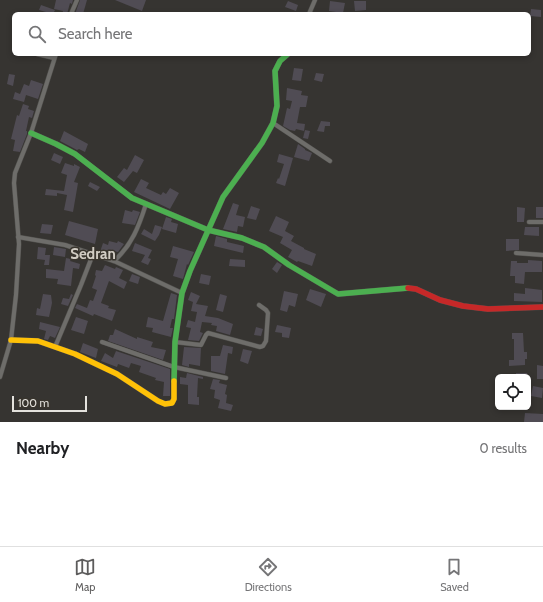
<!DOCTYPE html>
<style>
:root{--surface:#fff;--page:#f6f6f6;--text:#202124;--muted:#757577;--line:#e0e0e0;--accent:#5d5c5c}
body{margin:0;font-family:Cabin,sans-serif;background:var(--page);color:var(--text)}
.controls{position:absolute;right:12px;bottom:12px;display:grid;overflow:hidden;border-radius:6px;box-shadow:0 2px 6px #0003}
.controls button{width:36px;height:36px;display:grid;place-items:center;padding:0;border:0;border-bottom:1px solid var(--line);background:var(--surface);color:var(--text);font:20px sans-serif}
.scale{position:absolute;left:12px;bottom:10px;width:75px;box-sizing:border-box;padding-left:4px;border:2px solid #e4e2dd;border-top:0;font-size:11px;line-height:14px;white-space:nowrap;color:#e4e2dd;-webkit-text-stroke:3px #39352e;paint-order:stroke}
.list{margin:0;padding:0;list-style:none}
h2{display:flex;justify-content:space-between;align-items:center;height:52px;margin:0;padding:0 16px;font-size:17px}
h2 small{font-size:13px;font-weight:400;color:var(--muted)}
.icon{flex:none;width:22px;height:22px;fill:none;stroke:currentColor;stroke-width:2;stroke-linecap:round;stroke-linejoin:round}
.map{position:relative;flex:none;width:543px;height:422px;overflow:hidden}
.search{position:absolute;background:var(--surface);box-shadow:0 2px 6px #0003;left:12px;right:12px;top:12px;height:44px;display:flex;align-items:center;gap:10px;box-sizing:border-box;padding:0 14px;border-radius:6px;color:var(--muted);font-size:15px}
.sheet{height:124px;background:var(--surface)}
nav{display:flex;justify-content:space-around;align-items:center;box-sizing:border-box;height:56px;border-top:1px solid var(--line);background:var(--surface);font-size:11px;color:var(--muted)}
nav a{display:grid;justify-items:center;gap:2px}
nav .on{color:var(--accent)}
.map>svg:first-child{display:block}
.building{fill:#504c54}
.lines{fill:none;stroke-linecap:round;stroke-linejoin:round}
.street-casing{stroke:#51504d;stroke-width:5}
.fast-casing{stroke:#51504d;stroke-width:6}
.slow-casing{stroke:#51504d;stroke-width:6}
.jam-casing{stroke:#51504d;stroke-width:6}
.street{stroke:#6e6d6a;stroke-width:4}
.fast{stroke:#4caf50;stroke-width:5.5}
.slow{stroke:#ffc107;stroke-width:5.5}
.jam{stroke:#c62828;stroke-width:5.5}
.labels{text-anchor:middle;stroke-width:3;stroke-linejoin:round;paint-order:stroke}
.quarter-label{font-size:15px;font-weight:bold;fill:#d1ccc3;stroke:#39352e}
</style>
<div class="map">
<svg width="543" height="422" viewBox="0 0 543 422">
<rect width="100%" height="100%" fill="#363431"/>
<g class="building">
<polygon points="56,0 73,0 72,4 70,3 67,14 62,14 63,11 54,9"/>
<polygon points="80,0 87,0 83,14 75,14"/>
<polygon points="115,0 146,0 142,11"/>
<polygon points="288,1 298,5 296,11 285,7"/>
<polygon points="330,1 345,3 343,13 329,11"/>
<polygon points="354,1 366,1 366,10 355,11"/>
<polygon points="41,5 55,10 53,14 39,10"/>
<polygon points="531,9 541,10 541,17 530,16"/>
<polygon points="294,68 303,69 301,81 292,80"/>
<polygon points="316,73 324,74 322,82 314,80"/>
<polygon points="9,74 15,75 13,86 7,84"/>
<polygon points="31,80 43,84 38,99 26,95 24,102 13,99 15,92 20,94 24,84 29,86"/>
<polygon points="287,88 302,91 301,95 308,96 306,107 300,107 297,123 305,124 304,131 296,129 295,131 290,130 283,126 287,108 290,109 292,101 286,100"/>
<polygon points="23,104 29,106 28,109 34,111 32,118 29,117 26,131 27,131 27,134 20,152 13,151 15,140 11,139 17,115 19,116"/>
<polygon points="321,121 330,122 330,126 325,126 324,132 317,131"/>
<polygon points="305,130 310,131 308,139 303,138"/>
<polygon points="64,131 88,144 85,152 79,149 77,150 60,141"/>
<polygon points="298,144 305,149 305,150 312,153 309,161 294,157"/>
<polygon points="54,153 63,157 60,164 51,160"/>
<polygon points="279,154 293,158 285,186 276,183 278,178 279,179 284,164 277,162"/>
<polygon points="135,155 144,160 137,173 133,171 124,182 117,177 124,168 127,170"/>
<polygon points="65,163 74,166 74,164 80,167 74,182 78,183 73,212 64,210 67,195 57,193 57,196 45,195 46,189 64,191 67,175 61,173"/>
<polygon points="141,179 149,183 146,188 161,195 163,192 166,194 170,188 179,193 170,209 134,192"/>
<polygon points="90,182 100,187 97,191 88,186"/>
<polygon points="233,203 239,205 236,215 245,217 243,227 238,226 237,232 223,229"/>
<polygon points="251,206 260,209 256,220 247,218"/>
<polygon points="517,207 525,208 524,222 517,222"/>
<rect x="536" y="207" width="7" height="11"/>
<polygon points="125,210 132,212 133,210 140,212 135,225 122,223"/>
<polygon points="276,216 289,222 285,231 294,236 291,241 304,248 304,249 316,254 312,266 298,261 297,262 288,257 292,250 280,243 283,237 269,231"/>
<polygon points="166,217 172,219 171,222 178,224 176,233 162,229"/>
<polygon points="69,221 98,229 95,244 65,235"/>
<polygon points="42,224 53,225 51,234 40,233"/>
<polygon points="155,225 162,227 159,235 155,241 141,234 144,229 152,234"/>
<polygon points="525,227 539,227 539,236 524,235"/>
<polygon points="216,236 227,239 227,242 244,246 243,253 214,246"/>
<polygon points="506,239 519,239 519,250 506,251"/>
<polygon points="109,241 117,243 118,241 124,244 118,252 105,250 104,253 100,252 103,243 108,245"/>
<polygon points="135,243 152,250 148,258 151,259 148,265 141,262 145,255 132,251"/>
<polygon points="173,246 194,252 188,265 187,264 183,279 173,276 178,259 170,257"/>
<polygon points="38,247 46,248 45,255 50,255 49,265 44,265 45,260 37,259"/>
<polygon points="54,247 66,249 65,257 53,255"/>
<polygon points="66,258 71,259 70,261 80,264 79,269 73,268 71,286 57,284 58,279 46,278 46,269 64,271"/>
<polygon points="230,259 245,260 245,267 229,266"/>
<polygon points="528,260 542,261 542,272 525,272 524,284 515,283 515,276 510,276 511,261 517,261 517,263 528,263"/>
<polygon points="277,262 282,265 277,273 272,269"/>
<polygon points="105,265 115,269 116,267 123,270 119,278 127,282 124,289 109,281 101,303 109,306 108,308 116,310 112,321 94,314 93,316 75,308 77,304 87,308 90,300 93,301 97,290 92,288 96,276 95,275 96,270 102,271"/>
<polygon points="132,274 140,277 138,284 129,281"/>
<polygon points="201,274 211,276 209,285 199,283"/>
<polygon points="525,288 542,290 542,302 514,301 514,293 525,294"/>
<polygon points="310,289 326,294 321,307 306,300"/>
<polygon points="284,291 298,294 295,307 289,305 287,312 280,310"/>
<polygon points="191,292 200,296 196,304 208,306 205,316 218,318 233,324 230,335 216,331 217,326 211,325 212,323 202,322 200,332 203,333 199,341 188,340 191,328 186,327 188,320 195,322 197,312 191,311 193,302 188,300"/>
<polygon points="171,293 177,295 174,319 172,319 170,328 173,328 171,337 152,332 153,328 146,327 148,317 163,321"/>
<polygon points="43,294 51,295 52,303 49,317 36,315 37,308 40,309"/>
<polygon points="71,294 73,295 68,306 61,304 63,298 69,299"/>
<polygon points="220,294 227,296 223,312 216,310"/>
<polygon points="76,317 88,321 84,334 71,330"/>
<polygon points="40,322 60,327 55,338 50,336 48,340 44,339 46,331 39,329"/>
<polygon points="277,325 291,328 289,338 282,337 282,333 275,332"/>
<polygon points="256,327 263,329 261,336 254,335"/>
<polygon points="115,329 137,339 137,337 153,342 151,347 166,350 163,360 108,341 110,335 113,335"/>
<polygon points="512,333 523,333 524,352 527,352 527,359 525,359 525,365 509,366 509,360 514,360 514,339 512,339"/>
<polygon points="83,343 98,349 96,358 80,352"/>
<polygon points="223,345 233,347 232,354 228,353 225,374 211,371 211,356 220,356"/>
<polygon points="184,347 201,348 200,366 189,364 189,367 182,365"/>
<polygon points="243,349 252,351 248,364 240,361"/>
<polygon points="116,351 170,369 170,396 163,396 164,382 155,380 156,378 139,372 141,366 131,363 129,368 118,364 117,367 101,361 105,353 113,358"/>
<polygon points="537,365 543,366 543,379 537,379"/>
<polygon points="187,373 203,377 203,379 198,378 197,397 199,397 199,405 188,404 188,385 180,384 180,377 186,378"/>
<rect x="516" y="373" width="11" height="4"/>
<polygon points="213,379 220,380 219,383 227,385 225,394 227,395 226,403 233,405 231,411 218,408 220,400 214,398 215,390 210,389"/>
<polygon points="533,386 543,388 542,398 531,396"/>
<polygon points="525,413 543,414 543,422 524,422"/>
</g>
<g class="lines">
<g class="street-casing">
<g id="street">
<polyline points="71,14 77,0"/>
<polyline points="309,14 315,0"/>
<polyline points="37,54 54,58"/>
<polyline points="273,123 330,161"/>
<polyline points="529,222 543,222"/>
<polyline points="18,237 65,245 114,261 182,293"/>
<polyline points="516,253 543,255"/>
<path d="M114 261C132 245 139 226 146 204"/>
<polyline points="102,342 174,367 226,378"/>
<polyline points="175,342 201,345 206,335 208,333 260,347 263,346 266,341 268,313 266,310 259,305"/>
<polyline points="55,347 81,285 93,254"/>
<polyline points="0,377 11,340 16,295 19,244 14,183 15,173 31,133 56,54"/>
</g>
</g>
<g class="fast-casing">
<g id="fast">
<polyline points="31,133 56,144 75,154 132,198 208,230 242,238 264,247 289,265 338,294 408,288"/>
<polyline points="174,381 175,342 182,293 190,271 223,197 262,143 273,123 277,106 275,71 280,61 288,54"/>
</g>
</g>
<g class="slow-casing">
<polyline id="slow" points="11,340 38,341 75,354 117,374 158,401 165,404 172,403 174,399 174,381"/>
</g>
<g class="jam-casing">
<polyline id="jam" points="408,288 416,289 440,300 463,306 488,309 543,307"/>
</g>
<use href="#street" class="street"/>
<use href="#fast" class="fast"/>
<use href="#slow" class="slow"/>
<use href="#jam" class="jam"/>
</g>
<g class="labels">
<g class="quarter-label">
<text x="93" y="259">Sedran</text>
</g>
</g>
</svg>
<div class="controls">
<button><svg class="icon" aria-label="locate" viewBox="0 0 24 24"><circle cx="12" cy="12" r="6"/><path d="M12 2v4M12 18v4M2 12h4M18 12h4"/></svg></button>
</div>
<div class="scale">100 m</div>
<div class="search"><svg class="icon" aria-label="search" viewBox="0 0 24 24"><circle cx="10" cy="10" r="6"/><path d="M15 15l6 6"/></svg>Search here</div>
</div>
<section class="sheet">
<h2>Nearby<small>0 results</small></h2>
<ul class="list">
</ul>
</section>
<nav>
<a class="on"><svg class="icon" aria-label="map" viewBox="0 0 24 24"><path d="M3 6l6-2 6 2 6-2v14l-6 2-6-2-6 2zM9 4v14M15 6v14"/></svg>Map</a>
<a><svg class="icon" aria-label="directions" viewBox="0 0 24 24"><path d="M12 3l9 9-9 9-9-9zM9 14v-3h6M13 9l2 2-2 2"/></svg>Directions</a>
<a><svg class="icon" aria-label="saved" viewBox="0 0 24 24"><path d="M7 4h10v16l-5-4-5 4z"/></svg>Saved</a>
</nav>
